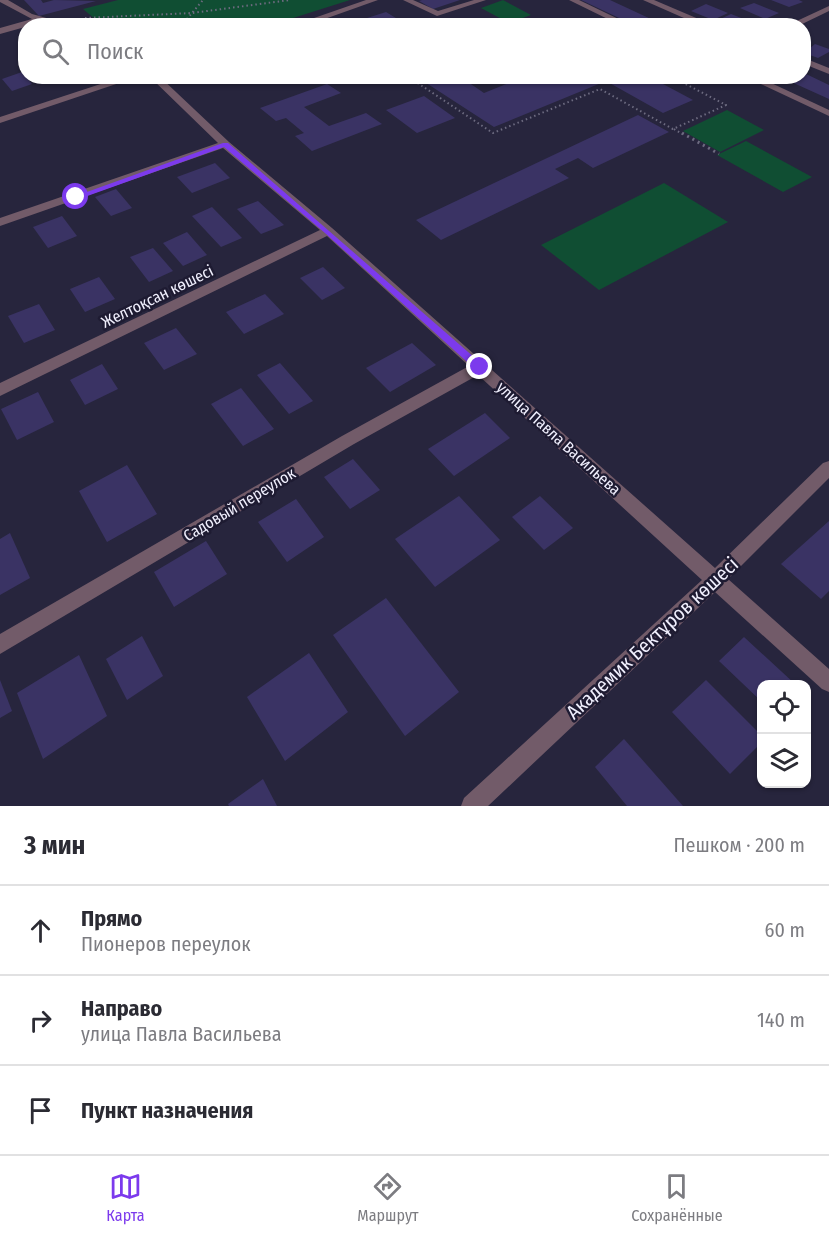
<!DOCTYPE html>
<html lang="ru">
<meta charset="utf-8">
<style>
:root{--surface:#fff;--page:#f2f2f3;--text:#2b2b33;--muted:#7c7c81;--line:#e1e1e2;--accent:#7c3aed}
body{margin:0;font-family:"Fira Sans Condensed",sans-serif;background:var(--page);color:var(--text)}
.controls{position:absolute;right:18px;bottom:18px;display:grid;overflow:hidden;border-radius:12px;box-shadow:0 2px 4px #0004}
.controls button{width:54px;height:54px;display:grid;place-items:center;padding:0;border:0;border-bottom:2px solid var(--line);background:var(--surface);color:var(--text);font:30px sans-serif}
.stop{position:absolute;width:18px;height:18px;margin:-14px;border:4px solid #7c3aed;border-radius:50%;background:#fff}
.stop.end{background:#7c3aed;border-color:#fff;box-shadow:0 2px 6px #0008}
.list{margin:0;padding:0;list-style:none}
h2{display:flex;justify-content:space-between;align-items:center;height:78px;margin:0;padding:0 24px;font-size:26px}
h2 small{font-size:20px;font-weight:400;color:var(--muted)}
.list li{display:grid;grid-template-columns:39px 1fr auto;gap:18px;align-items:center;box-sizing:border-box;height:90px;padding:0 24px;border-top:2px solid var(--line)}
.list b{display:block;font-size:22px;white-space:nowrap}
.list p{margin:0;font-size:20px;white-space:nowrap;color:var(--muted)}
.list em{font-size:20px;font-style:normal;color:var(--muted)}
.icon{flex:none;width:33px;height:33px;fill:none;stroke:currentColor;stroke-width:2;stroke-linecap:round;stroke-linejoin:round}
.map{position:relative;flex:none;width:829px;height:806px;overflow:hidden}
.search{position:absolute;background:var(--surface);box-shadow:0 2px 4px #0004;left:18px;right:18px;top:18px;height:66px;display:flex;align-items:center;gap:15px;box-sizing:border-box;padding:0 21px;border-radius:24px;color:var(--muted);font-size:22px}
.sheet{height:348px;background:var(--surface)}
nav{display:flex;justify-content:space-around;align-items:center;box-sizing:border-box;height:84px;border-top:2px solid var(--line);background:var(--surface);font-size:16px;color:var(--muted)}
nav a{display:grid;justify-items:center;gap:3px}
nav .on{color:var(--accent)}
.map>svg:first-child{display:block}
.green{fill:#104e33}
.building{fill:#3a3364}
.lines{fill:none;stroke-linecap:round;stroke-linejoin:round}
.path-far1{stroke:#6d6b80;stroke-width:2;stroke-dasharray:1.5 3;stroke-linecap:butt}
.path{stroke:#6d6b80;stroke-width:3;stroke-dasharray:2 4;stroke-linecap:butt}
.service{fill:#725b69;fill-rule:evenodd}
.minor{fill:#725b69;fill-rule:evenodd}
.tertiary{fill:#725b69;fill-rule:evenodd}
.route{fill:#7c3aed}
.labels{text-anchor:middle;stroke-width:5;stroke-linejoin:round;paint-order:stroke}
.street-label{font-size:16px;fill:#f0effd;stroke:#1e1b32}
.near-street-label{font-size:20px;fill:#f0effd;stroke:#1e1b32}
</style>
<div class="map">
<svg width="829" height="806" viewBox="0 0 829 806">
<rect width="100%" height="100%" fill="#27253d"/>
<g class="green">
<polygon points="118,0 350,0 271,25 102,25 83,9"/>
<polygon points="503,0 531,15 509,23 481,8"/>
<polygon points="727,110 764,130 720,152 683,131"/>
<polygon points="746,141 812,177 783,192 717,155"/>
<polygon points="664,183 728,222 599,290 541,245"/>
</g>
<g class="building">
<polygon points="24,0 41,0 43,3 54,0 96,1 39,16"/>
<polygon points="422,0 460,0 433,9 419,1"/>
<polygon points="581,0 610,0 666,26 636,26"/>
<polygon points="771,0 799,0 803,2 789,7"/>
<polygon points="754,3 779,13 765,19 740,8"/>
<polygon points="706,4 728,13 713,20 691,11"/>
<polygon points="386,12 409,26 345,26 345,25"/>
<polygon points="731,14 754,23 748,26 728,26 716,21"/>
<polygon points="815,44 829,49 829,52 818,58 804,53"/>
<polygon points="22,72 32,84 12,91 2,79"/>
<polygon points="804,73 829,85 829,99 778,76 804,76"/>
<polygon points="425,76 459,76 484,93 526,76 648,76 693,100 663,113 606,81 494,127 420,79"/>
<polygon points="327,84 341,93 304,107 329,126 366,113 382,124 312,151 295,136 304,133 286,118 276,121 260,108"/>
<polygon points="424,96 455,118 417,133 386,110"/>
<polygon points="638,115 669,132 593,168 578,158 555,169 569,178 441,240 416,220"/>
<polygon points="215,163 230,178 192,193 177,177"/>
<polygon points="116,189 132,208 111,216 95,197"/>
<polygon points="258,201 284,225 261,234 237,209"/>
<polygon points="212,207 242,238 221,247 192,216"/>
<polygon points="62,216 77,236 48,248 33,227"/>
<polygon points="187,232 207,255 183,266 163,243"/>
<polygon points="153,248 173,271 149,282 130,257"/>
<polygon points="323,267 345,288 322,300 300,278"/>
<polygon points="99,277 115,299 85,312 70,289"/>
<polygon points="265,294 284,314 244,334 226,312"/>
<polygon points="39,304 55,330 24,343 8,316"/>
<polygon points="176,328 197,354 164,370 144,343"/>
<polygon points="412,343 436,365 390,392 366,368"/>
<polygon points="280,363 313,401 289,414 257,375"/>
<polygon points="102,364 118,389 85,405 70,380"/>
<polygon points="241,388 274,429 243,446 211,404"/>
<polygon points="38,392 54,422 17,440 1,409"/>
<polygon points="485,413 510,438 454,476 428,449"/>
<polygon points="353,459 380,490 350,509 324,477"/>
<polygon points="127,465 157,514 107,542 79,491"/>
<polygon points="459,496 500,540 435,587 395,539"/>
<polygon points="540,496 573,528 544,550 512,517"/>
<polygon points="296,499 324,537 287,562 258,522"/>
<polygon points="829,521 829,591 821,599 781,564"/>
<polygon points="10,533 30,578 0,595 0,539"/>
<polygon points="206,541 227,574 174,607 154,572"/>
<polygon points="386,598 459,692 405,736 333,635"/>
<polygon points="142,636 163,676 127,700 106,659"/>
<polygon points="744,637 795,684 762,684 762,702 719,661"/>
<polygon points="309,653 348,712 285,761 247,697"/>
<polygon points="79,655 107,716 43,759 17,693"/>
<polygon points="0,680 12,711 0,718"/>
<polygon points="706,680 762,736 762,742 730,774 672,712"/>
<polygon points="624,739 683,806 627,806 595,767"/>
<polygon points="263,779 277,806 229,806 228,804"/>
</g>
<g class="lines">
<g class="path-far1">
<polyline points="85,18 192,13 290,0"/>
<polyline points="181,26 203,0"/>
<polyline points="414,76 410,78 493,133 600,89 673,129 726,105 670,76"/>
<polyline points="674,129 684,135"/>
</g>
<polyline class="path" points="682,133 719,154"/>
<g class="service">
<polygon points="403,0 413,0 438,11 474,0 486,0 437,16"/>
<polygon points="569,0 579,0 633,26 622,26"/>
<polygon points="744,76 756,76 829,110 829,116"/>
</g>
<g class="minor">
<polygon points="0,0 8,0 32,14 75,26 58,26 43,22 0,34 0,28 32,19 0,2"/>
<polygon points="829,6 829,11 798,26 786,26"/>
<polygon points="149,76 159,76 229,142 332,228 715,568 823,463 829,461 829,478 728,579 829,669 829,692 822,689 715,592 488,806 461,806 464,798 702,580 478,375 354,444 0,654 0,634 342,436 469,366 327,236 0,396 0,383 320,230 223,148 0,226 0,218 218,143"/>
</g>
<g class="tertiary">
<polygon points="366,0 378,0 305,26 291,26"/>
<polygon points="643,0 654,0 715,26 702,26"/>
<polygon points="804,58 829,68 829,74 804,64"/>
<polygon points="125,76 140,76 0,123 0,117"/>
</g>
</g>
<polygon class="route" points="223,143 228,143 483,365 483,370 476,370 325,233 224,147 79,199 73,197"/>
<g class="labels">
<g class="street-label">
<text transform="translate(157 296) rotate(-26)" y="6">Желтоқсан көшесі</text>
<text transform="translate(559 438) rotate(42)" y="6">улица Павла Васильева</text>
<text transform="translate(239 504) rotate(-31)" y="6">Садовый переулок</text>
</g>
<g class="near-street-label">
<text transform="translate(652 638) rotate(-43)" y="7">Академик Бектұров көшесі</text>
</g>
</g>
</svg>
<div class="controls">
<button><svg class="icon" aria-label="locate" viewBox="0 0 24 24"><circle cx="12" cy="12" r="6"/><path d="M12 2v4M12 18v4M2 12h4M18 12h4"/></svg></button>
<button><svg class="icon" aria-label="layers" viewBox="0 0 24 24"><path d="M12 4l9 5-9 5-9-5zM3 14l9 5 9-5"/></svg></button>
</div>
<div class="stop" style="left:76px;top:197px"></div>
<div class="stop end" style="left:480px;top:367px"></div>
<div class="search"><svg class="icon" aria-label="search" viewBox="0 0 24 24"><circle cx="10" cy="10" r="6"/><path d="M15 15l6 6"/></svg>Поиск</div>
</div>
<section class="sheet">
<h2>3 мин<small>Пешком · 200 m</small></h2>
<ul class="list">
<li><svg class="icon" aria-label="ahead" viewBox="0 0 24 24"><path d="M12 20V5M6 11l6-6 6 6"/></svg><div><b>Прямо</b><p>Пионеров переулок</p></div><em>60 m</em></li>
<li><svg class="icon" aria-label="right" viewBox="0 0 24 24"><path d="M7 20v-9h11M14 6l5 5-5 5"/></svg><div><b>Направо</b><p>улица Павла Васильева</p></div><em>140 m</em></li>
<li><svg class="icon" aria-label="arrive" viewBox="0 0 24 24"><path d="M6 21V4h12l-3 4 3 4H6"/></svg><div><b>Пункт назначения</b></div></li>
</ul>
</section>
<nav>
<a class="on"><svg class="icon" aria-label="map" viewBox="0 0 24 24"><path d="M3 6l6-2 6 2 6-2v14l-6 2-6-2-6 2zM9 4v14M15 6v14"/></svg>Карта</a>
<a><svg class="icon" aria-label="directions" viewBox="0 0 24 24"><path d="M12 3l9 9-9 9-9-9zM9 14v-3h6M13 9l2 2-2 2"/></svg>Маршрут</a>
<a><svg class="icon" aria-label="saved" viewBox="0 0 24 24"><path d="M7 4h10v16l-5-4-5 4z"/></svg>Сохранённые</a>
</nav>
